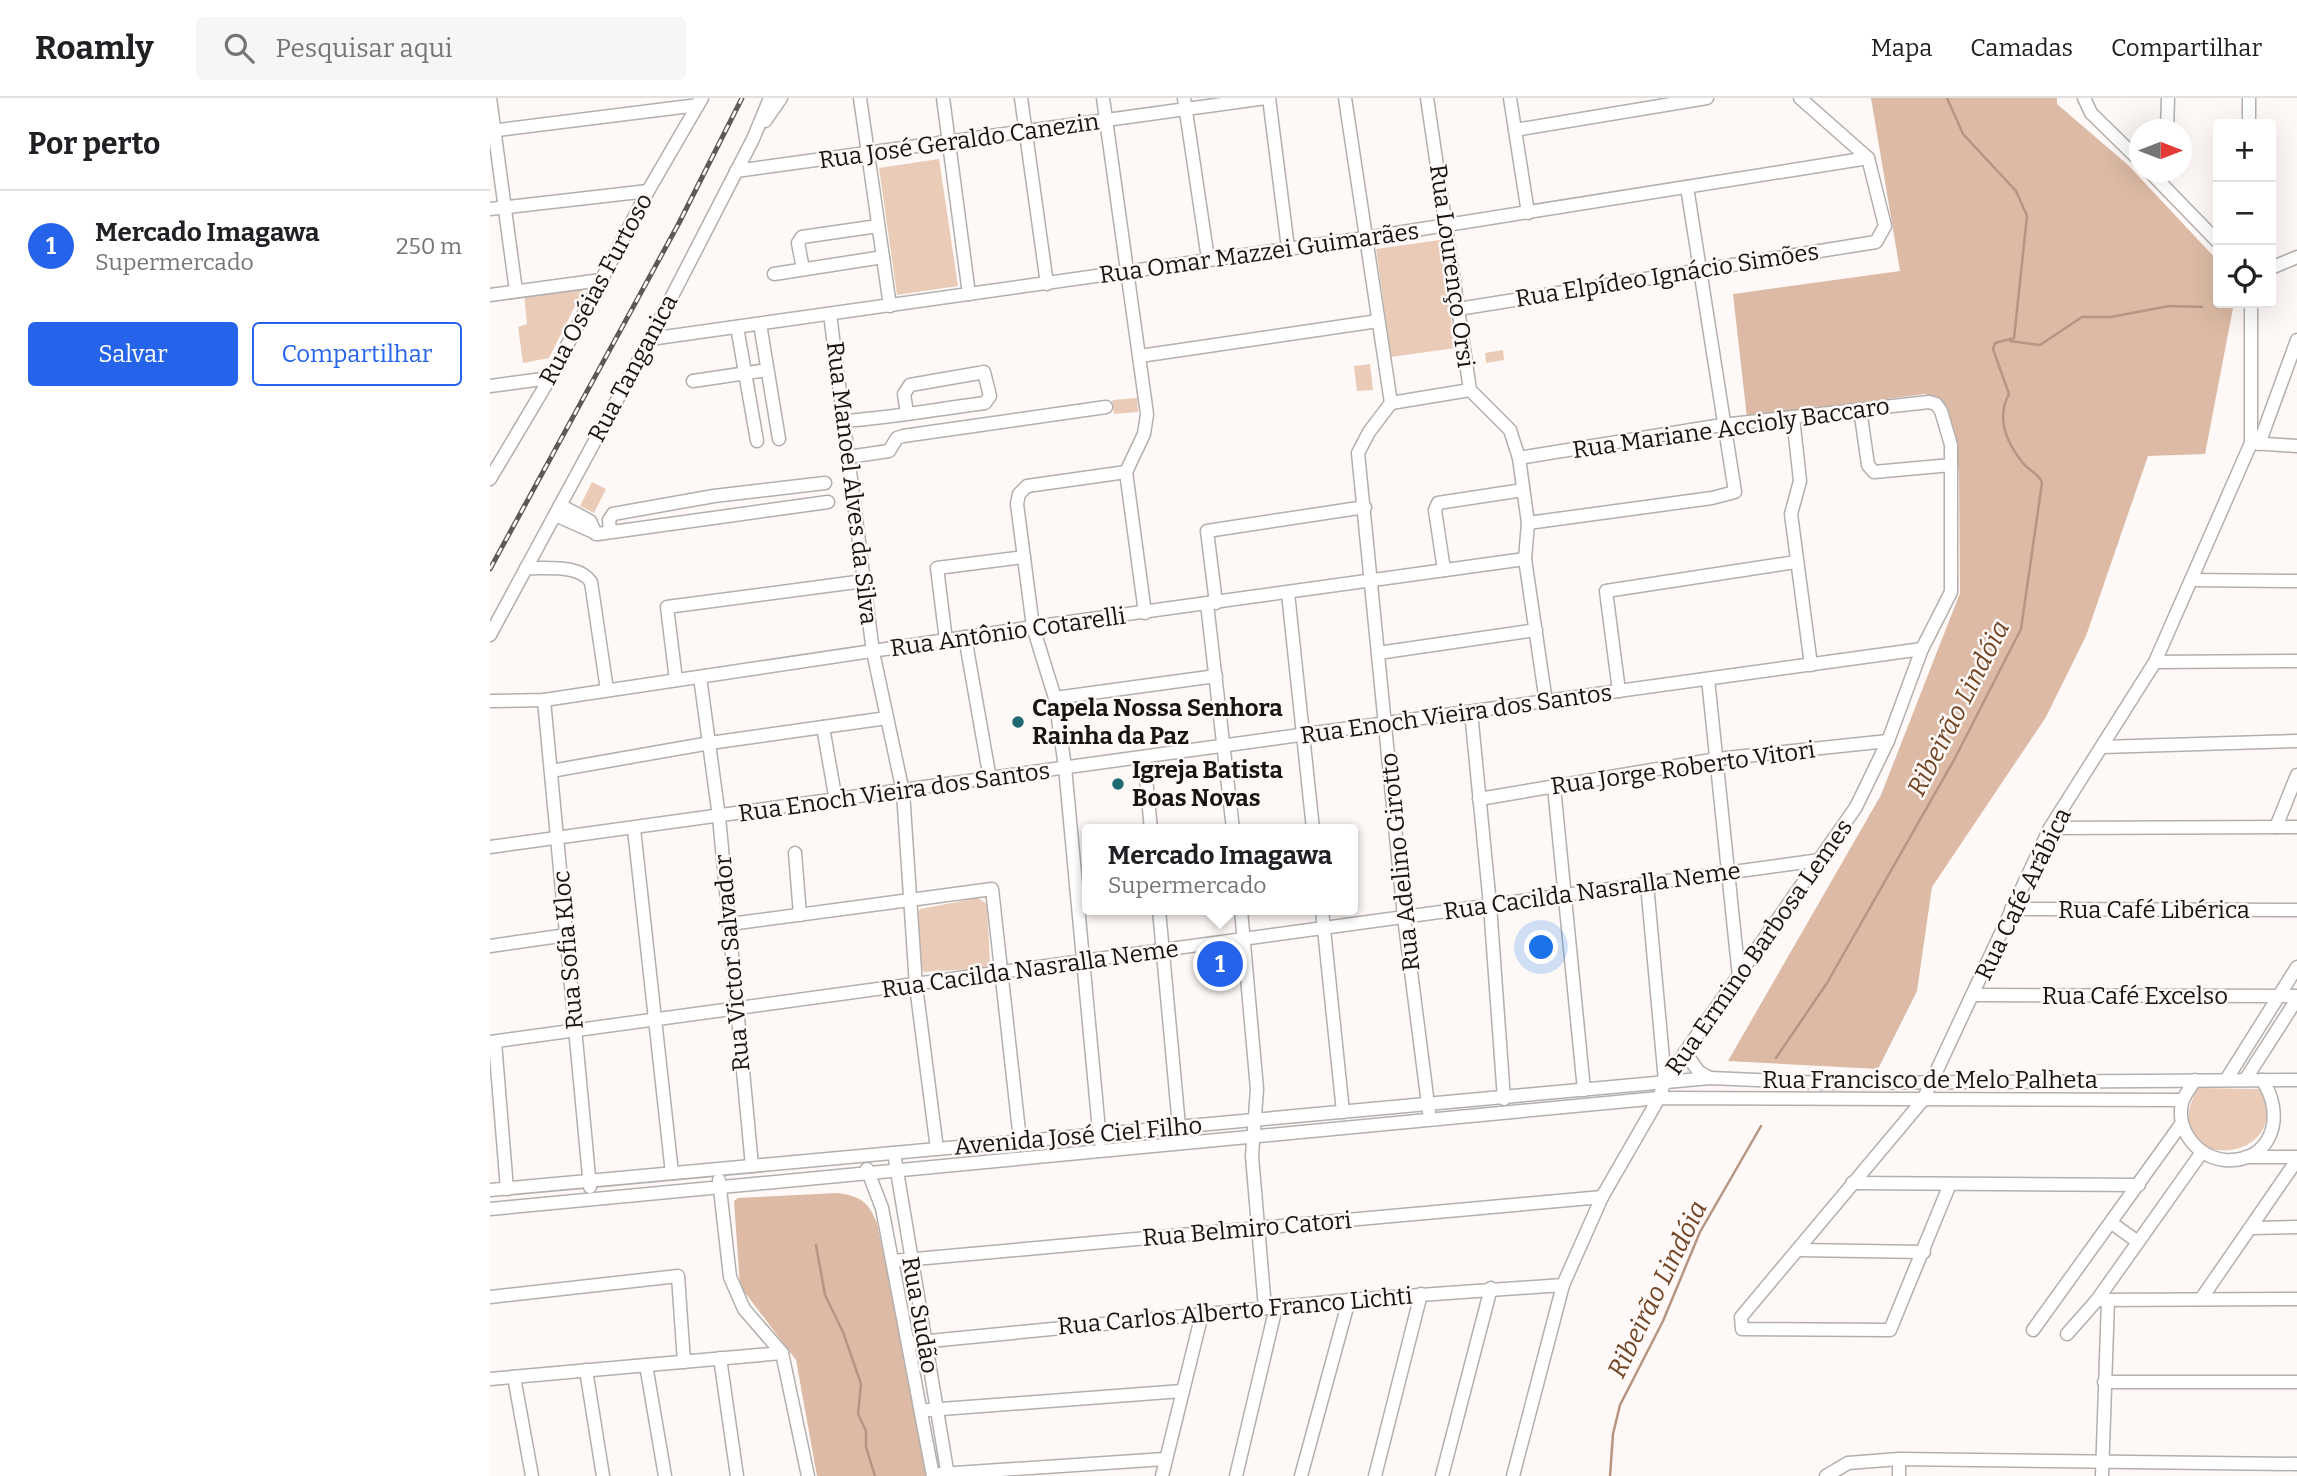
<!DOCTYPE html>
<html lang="pt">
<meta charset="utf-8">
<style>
:root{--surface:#fff;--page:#f6f6f6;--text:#202124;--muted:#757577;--line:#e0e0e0;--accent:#2563eb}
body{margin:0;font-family:Bitter,serif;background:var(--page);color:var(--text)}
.controls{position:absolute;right:21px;top:21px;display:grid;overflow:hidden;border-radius:7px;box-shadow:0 7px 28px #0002}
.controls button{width:63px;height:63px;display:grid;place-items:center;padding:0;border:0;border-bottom:2px solid var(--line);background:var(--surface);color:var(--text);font:35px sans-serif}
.compass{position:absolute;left:1639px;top:21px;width:63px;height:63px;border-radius:50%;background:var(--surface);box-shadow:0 7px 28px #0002;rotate:90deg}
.you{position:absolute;left:1052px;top:850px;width:24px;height:24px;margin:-18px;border:5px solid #fff;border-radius:50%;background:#1a73e8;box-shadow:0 0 0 10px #1a73e833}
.badge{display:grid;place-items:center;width:46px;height:46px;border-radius:50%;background:var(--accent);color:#fff;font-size:23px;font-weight:700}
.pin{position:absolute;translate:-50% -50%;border:4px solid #fff;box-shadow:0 2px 7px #0006}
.popup{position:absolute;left:592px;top:726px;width:276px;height:91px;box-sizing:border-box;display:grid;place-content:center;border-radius:7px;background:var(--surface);filter:drop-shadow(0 2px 5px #0005);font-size:23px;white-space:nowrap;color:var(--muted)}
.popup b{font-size:26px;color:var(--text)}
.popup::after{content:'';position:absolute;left:50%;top:100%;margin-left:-14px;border:14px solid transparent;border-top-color:var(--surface)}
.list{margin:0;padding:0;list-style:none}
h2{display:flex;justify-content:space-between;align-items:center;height:91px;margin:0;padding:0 28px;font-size:30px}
h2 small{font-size:23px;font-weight:400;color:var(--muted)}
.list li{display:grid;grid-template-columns:46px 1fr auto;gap:21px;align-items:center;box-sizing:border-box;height:112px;padding:0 28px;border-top:2px solid var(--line)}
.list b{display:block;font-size:26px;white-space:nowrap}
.list p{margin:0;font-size:23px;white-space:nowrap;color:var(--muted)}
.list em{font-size:23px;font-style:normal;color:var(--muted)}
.actions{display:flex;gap:14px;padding:21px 28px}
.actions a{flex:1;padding:16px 0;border:2px solid var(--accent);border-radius:7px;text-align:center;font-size:24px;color:var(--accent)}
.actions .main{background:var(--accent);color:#fff}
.icon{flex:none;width:38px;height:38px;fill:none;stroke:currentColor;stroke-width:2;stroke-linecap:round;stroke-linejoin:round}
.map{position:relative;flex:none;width:1807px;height:1378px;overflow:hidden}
header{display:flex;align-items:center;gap:42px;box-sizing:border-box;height:98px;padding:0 35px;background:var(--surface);border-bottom:2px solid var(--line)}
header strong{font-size:33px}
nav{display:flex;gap:38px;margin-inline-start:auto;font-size:24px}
.search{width:490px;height:63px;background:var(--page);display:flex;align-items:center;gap:18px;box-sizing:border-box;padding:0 24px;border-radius:7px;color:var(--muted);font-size:26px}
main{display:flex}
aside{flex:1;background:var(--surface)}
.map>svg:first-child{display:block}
.green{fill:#eacbb8}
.forest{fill:#dcbaa5}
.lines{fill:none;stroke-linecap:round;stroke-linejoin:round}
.stream{stroke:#b69682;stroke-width:2.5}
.minor-casing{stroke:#b3afad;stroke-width:15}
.minor{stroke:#fff;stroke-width:12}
.rail-casing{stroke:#5c5958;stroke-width:5}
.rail{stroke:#fef9f7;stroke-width:2.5;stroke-dasharray:8;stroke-linecap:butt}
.poi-dot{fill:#1e6a71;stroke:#fef9f7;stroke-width:2.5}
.labels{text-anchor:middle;stroke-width:5;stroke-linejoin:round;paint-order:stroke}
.street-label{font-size:24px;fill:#171514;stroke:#fef9f7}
.poi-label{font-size:24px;font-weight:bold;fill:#171514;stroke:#fef9f7;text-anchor:start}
.water-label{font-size:26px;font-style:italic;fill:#714424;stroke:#fef9f7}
</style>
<header>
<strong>Roamly</strong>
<div class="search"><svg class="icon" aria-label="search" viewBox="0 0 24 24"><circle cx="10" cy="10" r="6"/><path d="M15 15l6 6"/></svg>Pesquisar aqui</div>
<nav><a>Mapa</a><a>Camadas</a><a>Compartilhar</a></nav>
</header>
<main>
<aside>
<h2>Por perto<small></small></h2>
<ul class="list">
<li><span class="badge">1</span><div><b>Mercado Imagawa</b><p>Supermercado</p></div><em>250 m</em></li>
</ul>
<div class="actions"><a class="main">Salvar</a><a>Compartilhar</a></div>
</aside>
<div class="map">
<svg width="1807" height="1378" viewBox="0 0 1807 1378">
<rect width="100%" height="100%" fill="#fef9f7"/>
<g class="green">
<polygon points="449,61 468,188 407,197 389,70"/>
<polygon points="950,142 965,250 901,259 886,151"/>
<polygon points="95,188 59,260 33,265 28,229 37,226 34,196"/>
<polygon points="1013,252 1014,262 996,265 995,255"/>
<polygon points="880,266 883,292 867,293 864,268"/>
<polygon points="647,300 648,314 624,316 622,302"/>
<polygon points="102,384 116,391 104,415 90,408"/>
<polygon points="488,800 497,806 500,866 496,870 434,874 431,869 427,817 430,811"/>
<path d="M1708 990 1771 991C1807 1071 1660 1075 1708 990Z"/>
</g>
<g class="forest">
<polygon points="1381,0 1567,0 1567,6 1638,67 1728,163 1728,205 1744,205 1715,356 1658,358 1596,538 1556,619 1442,789 1427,893 1388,971 1238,963 1391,697 1470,495 1469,376 1463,333 1459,314 1451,304 1435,296 1257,320 1243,196 1410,173"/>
<path d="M348 1095C371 1099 378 1103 387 1125L439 1378H327L306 1262 250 1188 244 1103 248 1100Z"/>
</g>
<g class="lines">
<g class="stream">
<polyline points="1520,243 1550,247 1592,219 1621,219 1679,208 1712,209"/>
<path d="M1286 960 1337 885 1464 662 1531 531 1552 385C1549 375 1539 373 1533 365 1516 344 1506 320 1519 296L1503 251 1505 245 1524 240 1537 118 1526 93 1473 36 1457 0"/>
<polyline points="326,1147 335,1197 353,1234 371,1286 368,1316 376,1333 376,1349 385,1378"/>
<polyline points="1120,1378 1123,1336 1130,1307 1173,1223 1210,1134 1271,1028"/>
</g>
<g class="minor-casing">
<g id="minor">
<polyline points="0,0 26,193"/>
<polyline points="370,0 400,208"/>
<polyline points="453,0 479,196"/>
<polyline points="531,0 557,186"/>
<polyline points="613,0 657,316 654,336 636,374 655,515"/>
<polyline points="694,0 718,161"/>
<polyline points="779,0 798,150"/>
<polyline points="855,0 901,305"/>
<polyline points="937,0 980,292 1020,332 1029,360 1038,425 1035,461 1056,604"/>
<polyline points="1020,0 1038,115"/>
<polyline points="1594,0 1601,15 1650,63"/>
<polyline points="1759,0 1759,26"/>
<polyline points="275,23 291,0"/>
<polyline points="1025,32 1217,0"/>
<polyline points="1677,32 1678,0"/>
<polyline points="0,33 208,7 209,3"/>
<polyline points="246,73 776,0"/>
<polyline points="1660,74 1728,144"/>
<polyline points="0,111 158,93"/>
<polyline points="1781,170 1807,159"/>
<polyline points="313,171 308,145 312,139 388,128"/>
<polyline points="284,176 393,159"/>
<polyline points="0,197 111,182"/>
<polyline points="968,211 1386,144 1395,128 1378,60 1310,0"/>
<polyline points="340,216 383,554 413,694 426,888 447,1051"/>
<polyline points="270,226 289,341"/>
<polyline points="247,229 267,343"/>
<polyline points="160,241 875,140 1378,60"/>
<polyline points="650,258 888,223"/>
<polyline points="203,283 277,272"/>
<polyline points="0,288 60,280"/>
<polyline points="901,305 879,334 868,355 914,819 939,1014"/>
<polyline points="901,305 980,292"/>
<polyline points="1370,311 1378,367 1384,374 1461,367"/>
<polyline points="1303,319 1310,383 1301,416 1321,567"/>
<path d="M354 323C401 320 448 311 495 305L500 298 494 274 489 275 420 287 414 296 417 315"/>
<polyline points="1762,345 1807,348"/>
<polyline points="1769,346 1807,242"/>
<polyline points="358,359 399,353 407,340 413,338 616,309"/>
<polyline points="0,381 60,280 158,93 212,0"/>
<polyline points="70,407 100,423 106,436"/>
<polyline points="65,417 108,436 338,404"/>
<polyline points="1038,425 1222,400 1245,394 1197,89"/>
<polyline points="120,434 119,422 123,416 224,398 335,385"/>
<path d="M36 470C57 471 89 466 101 484L117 592"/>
<polyline points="954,472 945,412 948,405 1033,392"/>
<polyline points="1701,482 1807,483"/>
<polyline points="798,495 823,731"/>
<polyline points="726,505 717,433 875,409"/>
<polyline points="717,506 743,731"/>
<polyline points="0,537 160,241 263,41 280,0"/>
<polyline points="475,539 500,681"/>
<polyline points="456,542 447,470 534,459"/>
<polyline points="888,555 1046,532"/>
<polyline points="1665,564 1807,563"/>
<polyline points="210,579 229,719 262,1068"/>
<polyline points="1218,581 1249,879"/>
<polyline points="186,582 177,509 374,483"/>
<polyline points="1129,593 1116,493 1306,464"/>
<polyline points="565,600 726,578"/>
<polyline points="54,602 100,1089"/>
<polyline points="0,603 54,602 543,529 1035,461"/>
<polyline points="981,614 1000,807 1014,1001"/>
<polyline points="333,629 346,703"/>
<polyline points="1612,649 1807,643"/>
<polyline points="654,660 661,731"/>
<polyline points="61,673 220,645 397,620"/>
<polyline points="1064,689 1094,992"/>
<polyline points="989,701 1227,661 1398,643"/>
<polyline points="1786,729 1807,677"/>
<polyline points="1560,730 1807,729"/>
<polyline points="144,731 182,1075"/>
<polyline points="0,749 1432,551"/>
<polyline points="305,755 310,817"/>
<polyline points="1157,786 1175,983"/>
<polyline points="1521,811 1807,812"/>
<polyline points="669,812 689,1028"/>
<polyline points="751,812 767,991 762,1058 775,1210"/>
<polyline points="832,812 853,1014"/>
<polyline points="240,826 502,791 530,1042"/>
<polyline points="0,848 77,837"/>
<polyline points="1484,897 1807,898"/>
<polyline points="0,944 1330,762"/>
<polyline points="5,944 17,1091"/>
<polyline points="1196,956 1209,974 1220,980"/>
<path d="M1705 982C1701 989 1694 997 1692 1005 1686 1032 1707 1059 1735 1062 1783 1065 1796 1016 1772 982"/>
<polyline points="1736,982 1807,869"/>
<polyline points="1755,982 1807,901"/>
<polyline points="610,1043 575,669 565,600 543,529 527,406 529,396 537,388 636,374"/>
<polyline points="404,1055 458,1378"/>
<polyline points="1756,1059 1807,1059"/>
<polyline points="377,1071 392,1110 443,1378"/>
<polyline points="229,1082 240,1179 254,1211 292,1255 318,1378"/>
<polyline points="1362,1085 1649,1087"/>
<polyline points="1460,1086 1400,1232 1252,1231 1251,1219 1433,1002 1560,730 1665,564 1761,345 1761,205"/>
<polyline points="0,1092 1220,980 1334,985 1807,982"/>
<polyline points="0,1111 1169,1000 1692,1002"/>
<polyline points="1623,1126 1648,1144"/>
<polyline points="1762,1130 1807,1129"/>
<polyline points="1309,1152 1434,1154"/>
<polyline points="403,1163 1112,1099"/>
<polyline points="0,1199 188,1178 194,1264"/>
<polyline points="1711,1201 1807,1062"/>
<polyline points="1607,1202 1807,1201"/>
<polyline points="1543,1232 1692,1025"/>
<polyline points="1577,1236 1607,1202 1712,1054"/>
<polyline points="419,1245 859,1202 1073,1187"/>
<polyline points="230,1260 247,1378"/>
<polyline points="156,1267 175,1378"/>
<polyline points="96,1272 113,1378"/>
<polyline points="24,1279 42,1378"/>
<polyline points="0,1281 292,1255"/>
<polyline points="1614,1284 1807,1284"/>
<polyline points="438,1312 692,1293"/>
<polyline points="450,1376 675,1361"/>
<polyline points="672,1378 712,1216"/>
<polyline points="746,1378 786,1209"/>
<polyline points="811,1378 859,1202"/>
<polyline points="885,1378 931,1196"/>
<polyline points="952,1378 1001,1190"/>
<polyline points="1023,1378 1073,1187 1112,1099 1169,1000 1175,983 1366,709 1398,643 1432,551 1461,494 1461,347 1451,313 1446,306 1439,304 1232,327 1029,360"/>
<polyline points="1336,1378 1358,1365 1409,1361 1807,1366"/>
<polyline points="1409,1378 1409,1361"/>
<polyline points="1612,1378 1618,1202"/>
</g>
</g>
<use href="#minor" class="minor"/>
<g class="rail-casing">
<polyline id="rail" points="0,471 189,125 252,0"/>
</g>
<use href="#rail" class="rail"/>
</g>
<g class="poi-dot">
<circle cx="528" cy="624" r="7"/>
<circle cx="628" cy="686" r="7"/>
</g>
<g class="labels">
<g class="street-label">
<text transform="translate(469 43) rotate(-8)" y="8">Rua José Geraldo Canezin</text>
<text transform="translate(769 155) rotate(-8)" y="8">Rua Omar Mazzei Guimarães</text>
<text transform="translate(962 168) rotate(82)" y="8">Rua Lourenço Orsi</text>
<text transform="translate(1177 177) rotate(-9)" y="8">Rua Elpídeo Ignácio Simões</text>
<text transform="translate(106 191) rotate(-62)" y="8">Rua Oséias Furtoso</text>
<text transform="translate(143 270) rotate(-62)" y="8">Rua Tanganica</text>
<text transform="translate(1241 330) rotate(-8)" y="8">Rua Mariane Accioly Baccaro</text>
<text transform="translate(362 385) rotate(83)" y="8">Rua Manoel Alves da Silva</text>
<text transform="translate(518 534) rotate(-8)" y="8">Rua Antônio Cotarelli</text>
<text transform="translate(966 616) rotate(-8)" y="8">Rua Enoch Vieira dos Santos</text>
<text transform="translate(1193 670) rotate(-8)" y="8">Rua Jorge Roberto Vitori</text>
<text transform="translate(404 694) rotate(-8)" y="8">Rua Enoch Vieira dos Santos</text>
<text transform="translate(910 764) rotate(-96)" y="8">Rua Adelino Girotto</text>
<text transform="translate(1102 793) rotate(-8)" y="8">Rua Cacilda Nasralla Neme</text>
<text transform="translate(1533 796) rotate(-64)" y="8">Rua Café Arábica</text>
<text x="1664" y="820">Rua Café Libérica</text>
<text transform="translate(1269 849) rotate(-55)" y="8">Rua Ermino Barbosa Lemes</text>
<text transform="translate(78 852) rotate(-95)" y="8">Rua Sofia Kloc</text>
<text transform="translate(242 865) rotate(-95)" y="8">Rua Victor Salvador</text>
<text transform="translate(540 871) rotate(-8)" y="8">Rua Cacilda Nasralla Neme</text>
<text x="1645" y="906">Rua Café Excelso</text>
<text x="1440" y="990">Rua Francisco de Melo Palheta</text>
<text transform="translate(588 1038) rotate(-5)" y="8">Avenida José Ciel Filho</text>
<text transform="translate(757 1131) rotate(-5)" y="8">Rua Belmiro Catori</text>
<text transform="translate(745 1213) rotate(-5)" y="8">Rua Carlos Alberto Franco Lichti</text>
<text transform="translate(430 1217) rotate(80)" y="8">Rua Sudão</text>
</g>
<g class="poi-label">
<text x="542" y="618">Capela Nossa Senhora<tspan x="542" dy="28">Rainha da Paz</tspan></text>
<text x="642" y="680">Igreja Batista<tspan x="642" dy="28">Boas Novas</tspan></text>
</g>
<g class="water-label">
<text transform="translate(1468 610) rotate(-63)" y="9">Ribeirão Lindóia</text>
<text transform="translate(1167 1191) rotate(-64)" y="9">Ribeirão Lindóia</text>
</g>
</g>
</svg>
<div class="controls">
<button>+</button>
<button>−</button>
<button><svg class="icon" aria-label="locate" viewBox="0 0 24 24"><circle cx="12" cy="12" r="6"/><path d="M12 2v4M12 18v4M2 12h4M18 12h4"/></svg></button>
</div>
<svg class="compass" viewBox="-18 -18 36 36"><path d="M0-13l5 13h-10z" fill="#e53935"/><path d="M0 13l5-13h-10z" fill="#757577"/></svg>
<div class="you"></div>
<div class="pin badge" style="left:730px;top:866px">1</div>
<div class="popup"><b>Mercado Imagawa</b>Supermercado</div>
</div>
</main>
